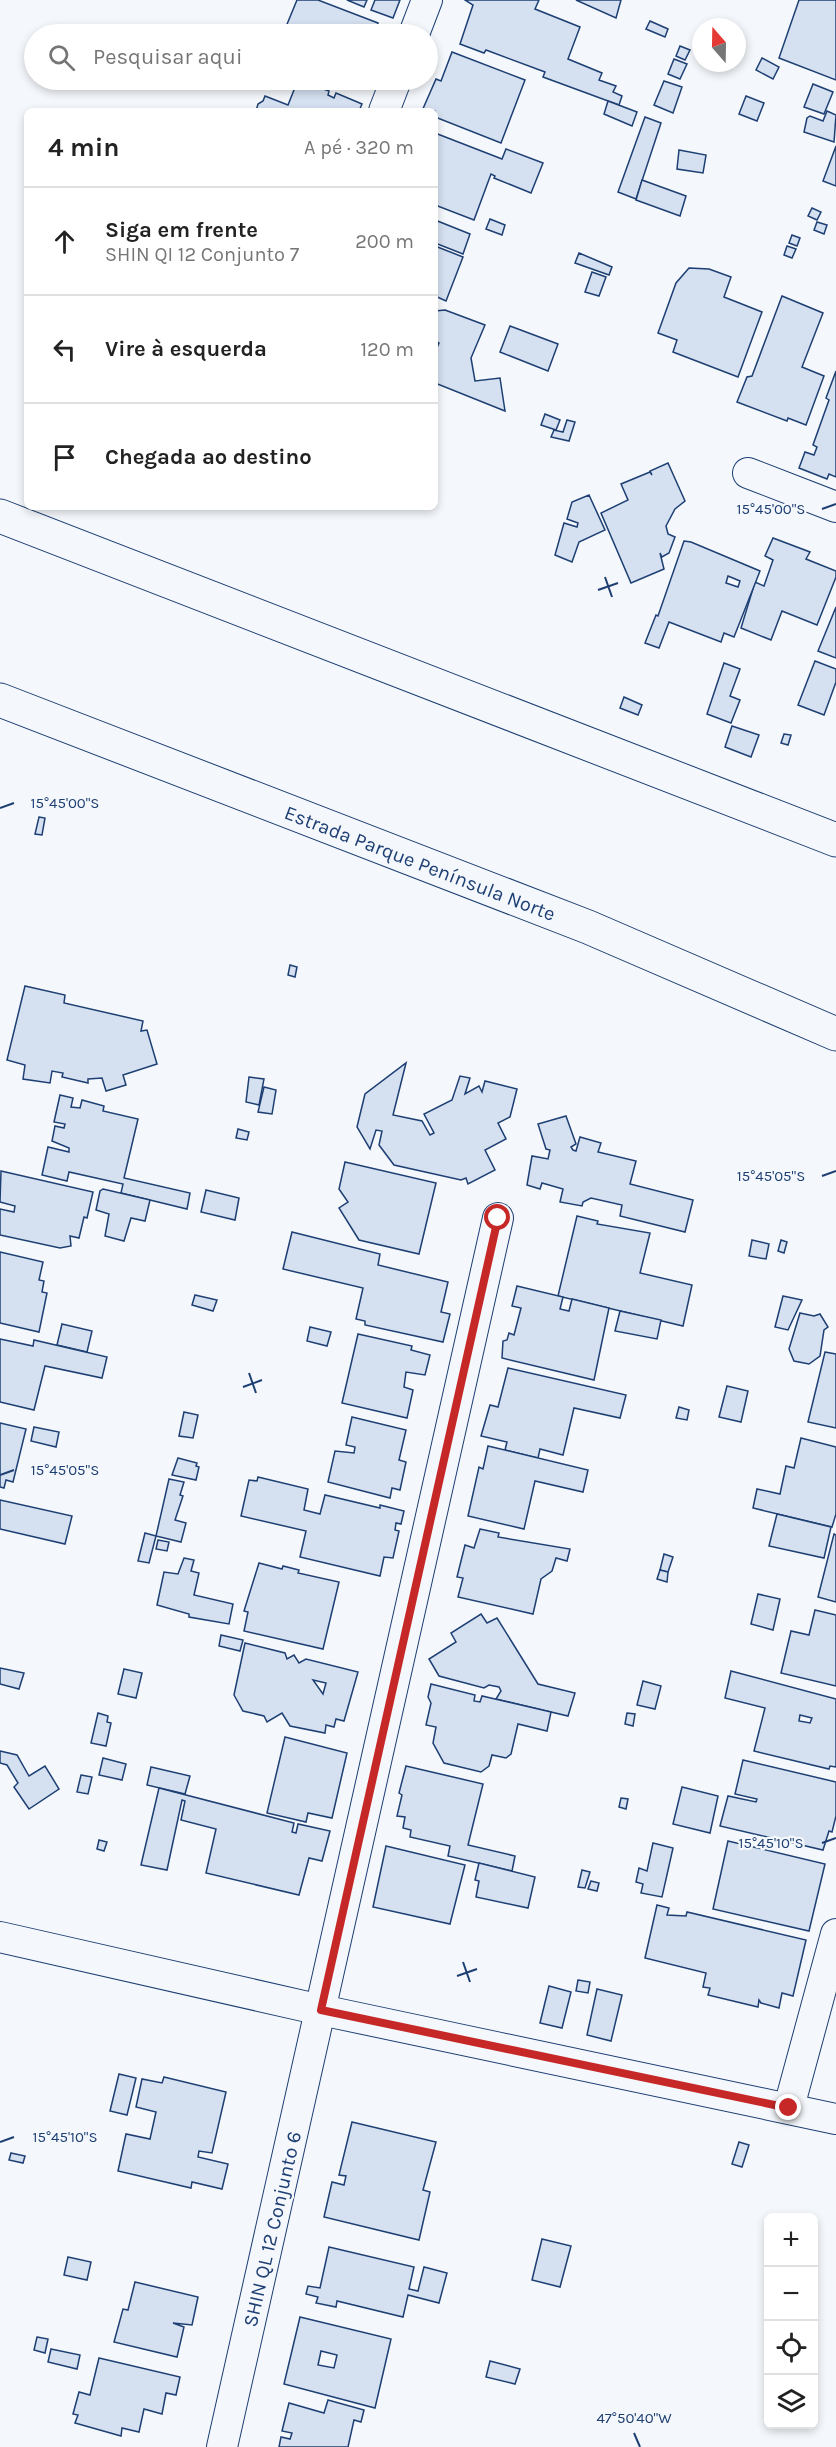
<!DOCTYPE html>
<html lang="pt">
<meta charset="utf-8">
<style>
:root{--surface:#fff;--page:#f6f6f6;--text:#222;--muted:#767676;--line:#e0e0e0}
body{margin:0;font-family:Karla,sans-serif;background:var(--page);color:var(--text)}
.controls{position:absolute;right:18px;bottom:18px;display:grid;overflow:hidden;border-radius:9px;box-shadow:0 3px 9px #0003}
.controls button{width:54px;height:54px;display:grid;place-items:center;padding:0;border:0;border-bottom:2px solid var(--line);background:var(--surface);color:var(--text);font:30px sans-serif}
.compass{position:absolute;left:692px;top:18px;width:54px;height:54px;border-radius:50%;background:var(--surface);box-shadow:0 3px 9px #0003;rotate:340deg}
.stop{position:absolute;width:18px;height:18px;margin:-14px;border:4px solid #c62828;border-radius:50%;background:#fff}
.stop.end{background:#c62828;border-color:#fff;box-shadow:0 2px 6px #0008}
.list{margin:0;padding:0;list-style:none}
h2{display:flex;justify-content:space-between;align-items:center;height:78px;margin:0;padding:0 24px;font-size:26px}
h2 small{font-size:20px;font-weight:400;color:var(--muted)}
.list li{display:grid;grid-template-columns:39px 1fr auto;gap:18px;align-items:center;box-sizing:border-box;height:108px;padding:0 24px;border-top:2px solid var(--line)}
.list b{display:block;font-size:22px;white-space:nowrap}
.list p{margin:0;font-size:20px;white-space:nowrap;color:var(--muted)}
.list em{font-size:20px;font-style:normal;color:var(--muted)}
.icon{flex:none;width:33px;height:33px;fill:none;stroke:currentColor;stroke-width:2;stroke-linecap:round;stroke-linejoin:round}
.map{position:relative;flex:none;width:836px;height:2447px;overflow:hidden}
.search{position:absolute;background:var(--surface);box-shadow:0 3px 9px #0003;left:24px;top:24px;width:414px;height:66px;display:flex;align-items:center;gap:15px;box-sizing:border-box;padding:0 21px;border-radius:33px;color:var(--muted);font-size:22px}
.panel{position:absolute;background:var(--surface);box-shadow:0 3px 9px #0003;left:24px;top:108px;width:414px;height:402px;border-radius:9px}
.map>svg:first-child{display:block}
.building{fill:#d5e0f0;stroke:#1d3f73;stroke-width:1.5;fill-rule:evenodd}
.lines{fill:none;stroke-linecap:round;stroke-linejoin:round}
.minor-casing{stroke:#1d3f73;stroke-width:32}
.major-casing{stroke:#1d3f73;stroke-width:35}
.minor{stroke:#f4f7fb;stroke-width:30}
.major{stroke:#f4f7fb;stroke-width:33}
.route{stroke:#c62828;stroke-width:8}
.ticks{fill:none;stroke:#1d3f73;stroke-width:2}
.labels{text-anchor:middle;stroke-width:4.5;stroke-linejoin:round;paint-order:stroke}
.street-label{font-size:20px;fill:#1d3f73;stroke:#f4f7fb}
.ticks-label{font-size:15px;text-anchor:middle;fill:#1d3f73;stroke:#f4f7fb;stroke-width:4.5;stroke-linejoin:round;paint-order:stroke}
</style>
<div class="map">
<svg width="836" height="2447" viewBox="0 0 836 2447">
<rect width="100%" height="100%" fill="#f4f7fb"/>
<g class="building">
<polygon points="297,0 318,0 378,23 374,34 283,34"/>
<polygon points="347,0 367,0 364,7"/>
<polygon points="375,0 400,0 393,18 371,10"/>
<polygon points="539,0 535,9 580,27 568,59 602,73 599,80 616,86 613,92 622,96 619,105 543,77 545,72 486,50 484,53 460,44 473,5 465,0"/>
<polygon points="576,0 621,0 616,18"/>
<polygon points="799,0 836,0 836,80 779,58"/>
<polygon points="650,21 668,29 665,37 646,29"/>
<polygon points="233,26 245,29 258,34 230,34"/>
<polygon points="680,46 690,50 685,60 676,56"/>
<polygon points="452,52 525,80 501,143 435,117 435,111 422,111 436,79 441,81"/>
<polygon points="762,58 779,67 773,79 756,70"/>
<polygon points="674,59 687,64 680,79 668,74"/>
<polygon points="253,80 283,80 280,89"/>
<polygon points="298,80 329,91 328,95 334,98 336,93 362,104 359,111 256,111 258,104 263,101 265,96 288,105"/>
<polygon points="326,80 356,80 350,89"/>
<polygon points="664,81 682,87 673,113 654,105"/>
<polygon points="813,84 833,92 824,114 804,107"/>
<polygon points="746,96 764,103 757,121 739,114"/>
<polygon points="608,101 637,112 632,126 604,114"/>
<polygon points="827,111 836,115 834,142 804,132 807,118 810,116 823,121"/>
<polygon points="645,117 661,123 636,199 618,192"/>
<polygon points="435,133 502,159 506,149 543,163 531,193 494,178 495,176 491,174 474,220 435,205"/>
<polygon points="836,146 836,186 823,181"/>
<polygon points="679,150 706,155 703,173 677,169"/>
<polygon points="642,180 686,196 680,216 636,200"/>
<polygon points="812,208 821,212 817,220 808,216"/>
<polygon points="490,219 505,225 502,235 486,229"/>
<polygon points="435,220 470,234 463,254 435,243"/>
<polygon points="817,222 827,225 824,234 814,230"/>
<polygon points="792,235 800,238 797,246 789,243"/>
<polygon points="435,246 463,257 446,301 435,296"/>
<polygon points="787,246 796,249 792,258 784,255"/>
<polygon points="579,253 612,267 609,275 575,263"/>
<polygon points="689,268 709,269 731,277 724,297 762,312 738,377 673,352 677,340 658,333 676,283"/>
<polygon points="592,272 606,277 599,296 585,292"/>
<polygon points="782,296 823,313 802,367 824,376 806,425 788,418 787,421 737,402 747,377 752,376"/>
<polygon points="445,310 485,325 471,358 475,381 500,378 505,411 435,383 435,352 439,343 435,341 435,311"/>
<polygon points="510,326 558,344 548,371 500,352"/>
<polygon points="836,371 836,477 829,474 827,479 799,468 805,452 814,455 817,447 813,445 829,400 826,398"/>
<polygon points="545,414 560,420 556,430 541,425"/>
<polygon points="567,420 575,422 569,441 551,437 554,430 563,432"/>
<polygon points="668,463 685,501 675,509 666,526 668,534 675,537 669,553 662,557 660,553 664,569 631,583 601,513 628,500 621,484 650,472 652,475 650,471"/>
<polygon points="589,495 605,530 579,542 572,562 555,555 564,523 577,527 578,523 567,519 572,502"/>
<polygon points="773,538 810,552 806,559 836,571 836,577 817,625 782,611 771,640 741,628 755,582 764,586 773,560 765,556"/>
<path d="M684 541 691 542 760 571 734 637 724 633 721 642 669 622 659 648 645 643 656 615 658 616ZM728 576 740 581 738 587 726 583Z"/>
<polygon points="836,607 836,658 818,651"/>
<polygon points="815,661 836,669 836,682 824,715 798,705"/>
<polygon points="724,663 740,669 730,696 740,700 731,723 707,714"/>
<polygon points="624,697 642,705 638,715 620,708"/>
<polygon points="732,726 759,735 751,757 725,747"/>
<polygon points="784,734 791,735 788,745 781,743"/>
<polygon points="39,817 45,818 42,835 35,834"/>
<polygon points="290,965 297,967 295,977 288,975"/>
<polygon points="25,986 65,995 64,1003 143,1021 141,1031 147,1030 157,1064 123,1075 126,1085 106,1091 102,1078 88,1079 88,1083 62,1077 63,1073 52,1071 50,1083 23,1079 25,1065 7,1060"/>
<polygon points="406,1063 393,1115 422,1121 430,1135 434,1133 424,1114 452,1100 460,1076 470,1078 465,1094 479,1086 482,1092 485,1081 517,1089 510,1117 498,1123 506,1139 485,1150 495,1170 468,1184 466,1178 461,1180 394,1165 379,1145 382,1131 376,1130 370,1149 357,1127 365,1094"/>
<polygon points="249,1077 264,1079 259,1105 246,1102"/>
<polygon points="264,1087 276,1090 272,1114 258,1112"/>
<polygon points="60,1095 73,1098 71,1107 80,1108 82,1100 104,1106 103,1111 138,1119 124,1178 190,1193 187,1209 121,1193 123,1184 69,1172 67,1181 42,1175 48,1147 69,1152 69,1148 52,1141 55,1126 64,1128 65,1124 54,1122"/>
<polygon points="566,1116 576,1144 571,1147 573,1150 576,1151 580,1137 601,1143 598,1152 636,1161 630,1184 693,1200 685,1232 620,1216 622,1205 591,1198 583,1202 582,1206 560,1202 563,1189 542,1183 540,1189 527,1185 532,1156 548,1159 550,1150 546,1149 538,1124"/>
<polygon points="238,1129 249,1132 247,1140 236,1138"/>
<polygon points="345,1162 436,1183 419,1254 359,1240 339,1208 348,1202 339,1189"/>
<polygon points="1,1171 93,1192 87,1218 84,1217 79,1238 70,1236 71,1246 60,1248 0,1235 0,1209 14,1212 15,1206 0,1202"/>
<polygon points="103,1189 150,1200 145,1221 131,1218 124,1241 105,1236 109,1214 96,1210 100,1191"/>
<polygon points="206,1190 239,1198 235,1220 201,1212"/>
<polygon points="577,1216 598,1221 597,1224 650,1233 640,1273 692,1285 683,1326 558,1296"/>
<polygon points="292,1232 380,1254 378,1265 448,1282 441,1312 450,1314 443,1342 365,1325 365,1321 356,1319 363,1288 283,1269"/>
<polygon points="752,1240 769,1244 766,1259 749,1256"/>
<polygon points="781,1240 787,1242 784,1253 778,1251"/>
<polygon points="0,1252 43,1262 39,1280 44,1281 42,1292 47,1293 39,1332 0,1323"/>
<polygon points="517,1286 563,1297 560,1309 569,1311 572,1299 609,1308 594,1380 502,1358 503,1341 507,1340 509,1333 514,1335 521,1308 512,1306"/>
<polygon points="195,1295 217,1300 213,1311 192,1305"/>
<polygon points="783,1296 802,1300 788,1330 775,1327"/>
<polygon points="620,1311 661,1320 657,1339 615,1331"/>
<polygon points="800,1313 814,1316 820,1314 828,1327 824,1330 820,1356 809,1364 794,1361 789,1349"/>
<polygon points="62,1324 92,1331 87,1352 57,1345"/>
<polygon points="310,1327 331,1332 327,1346 307,1341"/>
<polygon points="358,1334 412,1346 411,1350 430,1355 425,1375 406,1372 404,1387 413,1390 407,1418 342,1403"/>
<polygon points="0,1339 33,1346 34,1340 107,1357 102,1378 45,1366 34,1410 0,1402"/>
<polygon points="825,1352 836,1354 836,1428 808,1422"/>
<polygon points="508,1368 626,1395 620,1418 574,1408 563,1455 540,1449 538,1458 505,1450 507,1442 481,1436 490,1405 498,1407"/>
<polygon points="727,1386 748,1391 741,1422 719,1417"/>
<polygon points="679,1407 689,1410 687,1420 676,1418"/>
<polygon points="184,1412 198,1415 193,1438 179,1436"/>
<polygon points="352,1417 406,1430 399,1460 406,1462 400,1490 392,1488 390,1498 328,1482 335,1451 354,1453 355,1447 346,1445"/>
<polygon points="0,1423 26,1429 13,1482 6,1480 4,1488 0,1487"/>
<polygon points="34,1427 59,1432 56,1447 31,1441"/>
<polygon points="801,1438 836,1447 836,1514 832,1527 753,1508 757,1489 780,1494 786,1466 794,1468"/>
<polygon points="488,1446 588,1470 583,1492 535,1481 524,1529 468,1516 479,1467 483,1469"/>
<polygon points="178,1458 197,1463 196,1466 199,1467 196,1480 172,1475"/>
<polygon points="258,1477 308,1489 304,1510 320,1514 325,1495 380,1508 380,1505 404,1511 401,1524 396,1523 395,1530 399,1531 393,1558 384,1557 380,1576 300,1557 306,1531 241,1516 249,1480 257,1481"/>
<polygon points="169,1479 184,1482 180,1495 183,1496 175,1520 186,1523 181,1542 156,1536"/>
<polygon points="0,1500 72,1516 65,1544 0,1529"/>
<polygon points="777,1514 831,1527 824,1558 769,1546"/>
<polygon points="480,1529 499,1533 498,1537 570,1549 567,1561 556,1558 552,1571 541,1579 533,1614 458,1597 463,1578 457,1577 465,1545 474,1548"/>
<polygon points="145,1533 156,1536 149,1563 138,1561"/>
<polygon points="834,1534 836,1535 836,1602 818,1597"/>
<polygon points="158,1540 169,1542 167,1551 156,1549"/>
<polygon points="664,1554 673,1557 668,1572 660,1570"/>
<polygon points="184,1558 194,1560 191,1571 199,1573 194,1595 233,1604 229,1624 189,1617 189,1614 157,1605 164,1572 178,1574"/>
<polygon points="259,1563 282,1569 283,1566 299,1570 298,1573 339,1582 323,1649 244,1631 248,1612 244,1611"/>
<polygon points="660,1570 668,1572 667,1582 657,1579"/>
<polygon points="758,1594 780,1599 773,1630 751,1624"/>
<polygon points="815,1610 836,1615 836,1686 781,1673 791,1631 809,1635"/>
<polygon points="481,1614 487,1623 497,1618 538,1684 575,1693 568,1716 496,1699 501,1691 499,1687 489,1685 484,1688 439,1676 429,1659 456,1642 451,1633"/>
<polygon points="221,1635 243,1640 240,1651 219,1646"/>
<path d="M245 1643 285 1653 287 1659 294 1655 299 1663 306 1659 358 1672 344 1721 336 1719 334 1727 326 1725 325 1733 290 1726 282 1713 267 1722 264 1716 243 1711 234 1695ZM313 1680 326 1683 323 1694Z"/>
<polygon points="0,1668 24,1673 19,1689 0,1684"/>
<polygon points="124,1669 142,1673 136,1698 118,1694"/>
<path d="M731 1671 836 1699V1767L830 1766 829 1769 754 1751 765 1708 725 1698ZM800 1715 812 1718 810 1723 799 1721Z"/>
<polygon points="643,1681 661,1686 655,1709 637,1705"/>
<polygon points="431,1684 475,1695 474,1701 480,1702 482,1696 551,1712 547,1731 518,1724 511,1754 506,1758 492,1755 489,1766 481,1772 444,1763 433,1743 436,1727 426,1725 431,1703 428,1697"/>
<polygon points="98,1713 108,1716 107,1722 111,1723 106,1746 91,1743"/>
<polygon points="627,1713 635,1714 633,1726 625,1724"/>
<polygon points="285,1737 347,1753 332,1818 308,1813 306,1822 267,1813"/>
<polygon points="0,1751 17,1755 29,1776 45,1766 59,1789 29,1809 14,1787 18,1783 7,1765 0,1763"/>
<polygon points="103,1758 126,1764 122,1780 99,1775"/>
<polygon points="743,1760 836,1782 836,1816 832,1832 829,1831 823,1850 720,1826 728,1796 756,1802 757,1799 735,1794"/>
<polygon points="406,1766 483,1784 468,1845 515,1856 512,1871 448,1856 450,1846 410,1837 411,1830 403,1828 405,1817 397,1816 402,1795 399,1793"/>
<polygon points="151,1767 190,1776 185,1794 147,1785"/>
<polygon points="81,1775 92,1777 88,1794 77,1792"/>
<polygon points="682,1787 718,1796 710,1833 673,1824"/>
<polygon points="159,1788 294,1823 292,1832 296,1833 298,1824 330,1831 322,1861 309,1858 299,1895 206,1873 216,1829 181,1820 185,1801 182,1800 167,1870 141,1865"/>
<polygon points="621,1798 628,1799 626,1809 619,1807"/>
<polygon points="99,1840 107,1842 104,1851 97,1849"/>
<polygon points="728,1841 825,1864 809,1931 713,1909"/>
<polygon points="653,1843 673,1848 662,1897 641,1893 643,1884 636,1882 639,1868 647,1871"/>
<polygon points="386,1846 465,1865 450,1924 373,1907"/>
<polygon points="479,1863 535,1877 528,1908 476,1897 479,1881 475,1880"/>
<polygon points="582,1870 590,1872 585,1888 578,1887"/>
<polygon points="591,1881 599,1883 597,1891 588,1889"/>
<polygon points="657,1905 669,1908 667,1915 686,1916 687,1912 806,1940 793,1996 782,1993 779,2008 761,2003 759,2000 758,2007 708,1995 710,1988 703,1987 706,1973 645,1958"/>
<polygon points="578,1980 590,1982 588,1993 576,1991"/>
<polygon points="549,1986 571,1992 562,2028 540,2023"/>
<polygon points="597,1989 622,1995 611,2041 587,2035"/>
<polygon points="119,2074 136,2078 127,2115 110,2111"/>
<polygon points="164,2077 226,2092 212,2153 199,2151 198,2157 228,2164 222,2189 192,2182 191,2188 118,2171 126,2134 150,2139 156,2112 136,2107 142,2079 162,2083"/>
<polygon points="352,2122 436,2142 423,2190 430,2192 419,2240 324,2217 332,2182 344,2185 346,2176 339,2175"/>
<polygon points="739,2142 749,2145 742,2167 732,2164"/>
<polygon points="11,2153 25,2156 23,2163 9,2160"/>
<polygon points="542,2239 571,2246 560,2287 532,2280"/>
<polygon points="329,2247 414,2267 409,2289 418,2291 424,2267 447,2273 439,2303 408,2295 403,2317 337,2301 336,2307 316,2303 318,2297 306,2294 308,2286 320,2288"/>
<polygon points="68,2257 91,2262 87,2280 64,2275"/>
<polygon points="135,2282 198,2297 192,2325 173,2323 184,2327 177,2357 114,2342 123,2309 128,2310"/>
<path d="M300 2317 391 2339 375 2408 284 2384ZM321 2351 337 2355 334 2368 318 2365Z"/>
<polygon points="37,2337 48,2339 45,2353 34,2350"/>
<polygon points="51,2349 80,2355 77,2369 48,2362"/>
<polygon points="99,2358 180,2377 176,2395 166,2393 162,2414 144,2409 139,2432 122,2428 121,2436 75,2423 78,2415 73,2414 79,2392 90,2395"/>
<polygon points="490,2361 520,2369 515,2384 486,2377"/>
<polygon points="328,2400 364,2410 361,2422 354,2420 348,2447 279,2447 281,2437 290,2439 292,2433 282,2431 289,2403 324,2413"/>
</g>
<g class="lines">
<g class="minor-casing">
<g id="minor">
<polyline points="414,34 427,0"/>
<polyline points="384,111 396,80"/>
<polyline points="748,473 836,507"/>
<polyline points="0,1937 321,2010 836,2119"/>
<polyline points="789,2107 836,1934"/>
<polyline points="222,2447 498,1218"/>
</g>
</g>
<g class="major-casing">
<g id="major">
<polyline points="0,516 836,840"/>
<polyline points="0,700 588,927 836,1034"/>
</g>
</g>
<use href="#minor" class="minor"/>
<use href="#major" class="major"/>
</g>
<g class="lines">
<polyline class="route" points="498,1218 321,2010 789,2108"/>
</g>
<path class="ticks" d="M822 509 836 504M605 577 612 597M598 590 618 583M0 808 14 803M822 1176 836 1171M249 1373 256 1393M243 1387 262 1380M0 1475 14 1470M822 1843 836 1838M463 1962 470 1982M457 1976 477 1969M0 2142 14 2137M634 2433 640 2447"/>
<g class="labels">
<g class="street-label">
<text transform="translate(420 863) rotate(21)" y="7">Estrada Parque Península Norte</text>
<text transform="translate(272 2229) rotate(-77)" y="7">SHIN QL 12 Conjunto 6</text>
</g>
</g>
<g class="ticks-label">
<text x="771" y="514">15°45'00"S</text>
<text x="65" y="808">15°45'00"S</text>
<text x="771" y="1181">15°45'05"S</text>
<text x="65" y="1475">15°45'05"S</text>
<text x="771" y="1848">15°45'10"S</text>
<text x="65" y="2142">15°45'10"S</text>
<text x="634" y="2423">47°50'40"W</text>
</g>
</svg>
<div class="controls">
<button>+</button>
<button>−</button>
<button><svg class="icon" aria-label="locate" viewBox="0 0 24 24"><circle cx="12" cy="12" r="6"/><path d="M12 2v4M12 18v4M2 12h4M18 12h4"/></svg></button>
<button><svg class="icon" aria-label="layers" viewBox="0 0 24 24"><path d="M12 4l9 5-9 5-9-5zM3 14l9 5 9-5"/></svg></button>
</div>
<svg class="compass" viewBox="-18 -18 36 36"><path d="M0-13l5 13h-10z" fill="#e53935"/><path d="M0 13l5-13h-10z" fill="#767676"/></svg>
<div class="stop" style="left:498px;top:1218px"></div>
<div class="stop end" style="left:789px;top:2108px"></div>
<div class="search"><svg class="icon" aria-label="search" viewBox="0 0 24 24"><circle cx="10" cy="10" r="6"/><path d="M15 15l6 6"/></svg>Pesquisar aqui</div>
<section class="panel">
<h2>4 min<small>A pé · 320 m</small></h2>
<ul class="list">
<li><svg class="icon" aria-label="ahead" viewBox="0 0 24 24"><path d="M12 20V5M6 11l6-6 6 6"/></svg><div><b>Siga em frente</b><p>SHIN QI 12 Conjunto 7</p></div><em>200 m</em></li>
<li><svg class="icon" aria-label="left" viewBox="0 0 24 24"><path d="M17 20v-9H6M10 6l-5 5 5 5"/></svg><div><b>Vire à esquerda</b></div><em>120 m</em></li>
<li><svg class="icon" aria-label="arrive" viewBox="0 0 24 24"><path d="M6 21V4h12l-3 4 3 4H6"/></svg><div><b>Chegada ao destino</b></div></li>
</ul>
</section>
</div>
